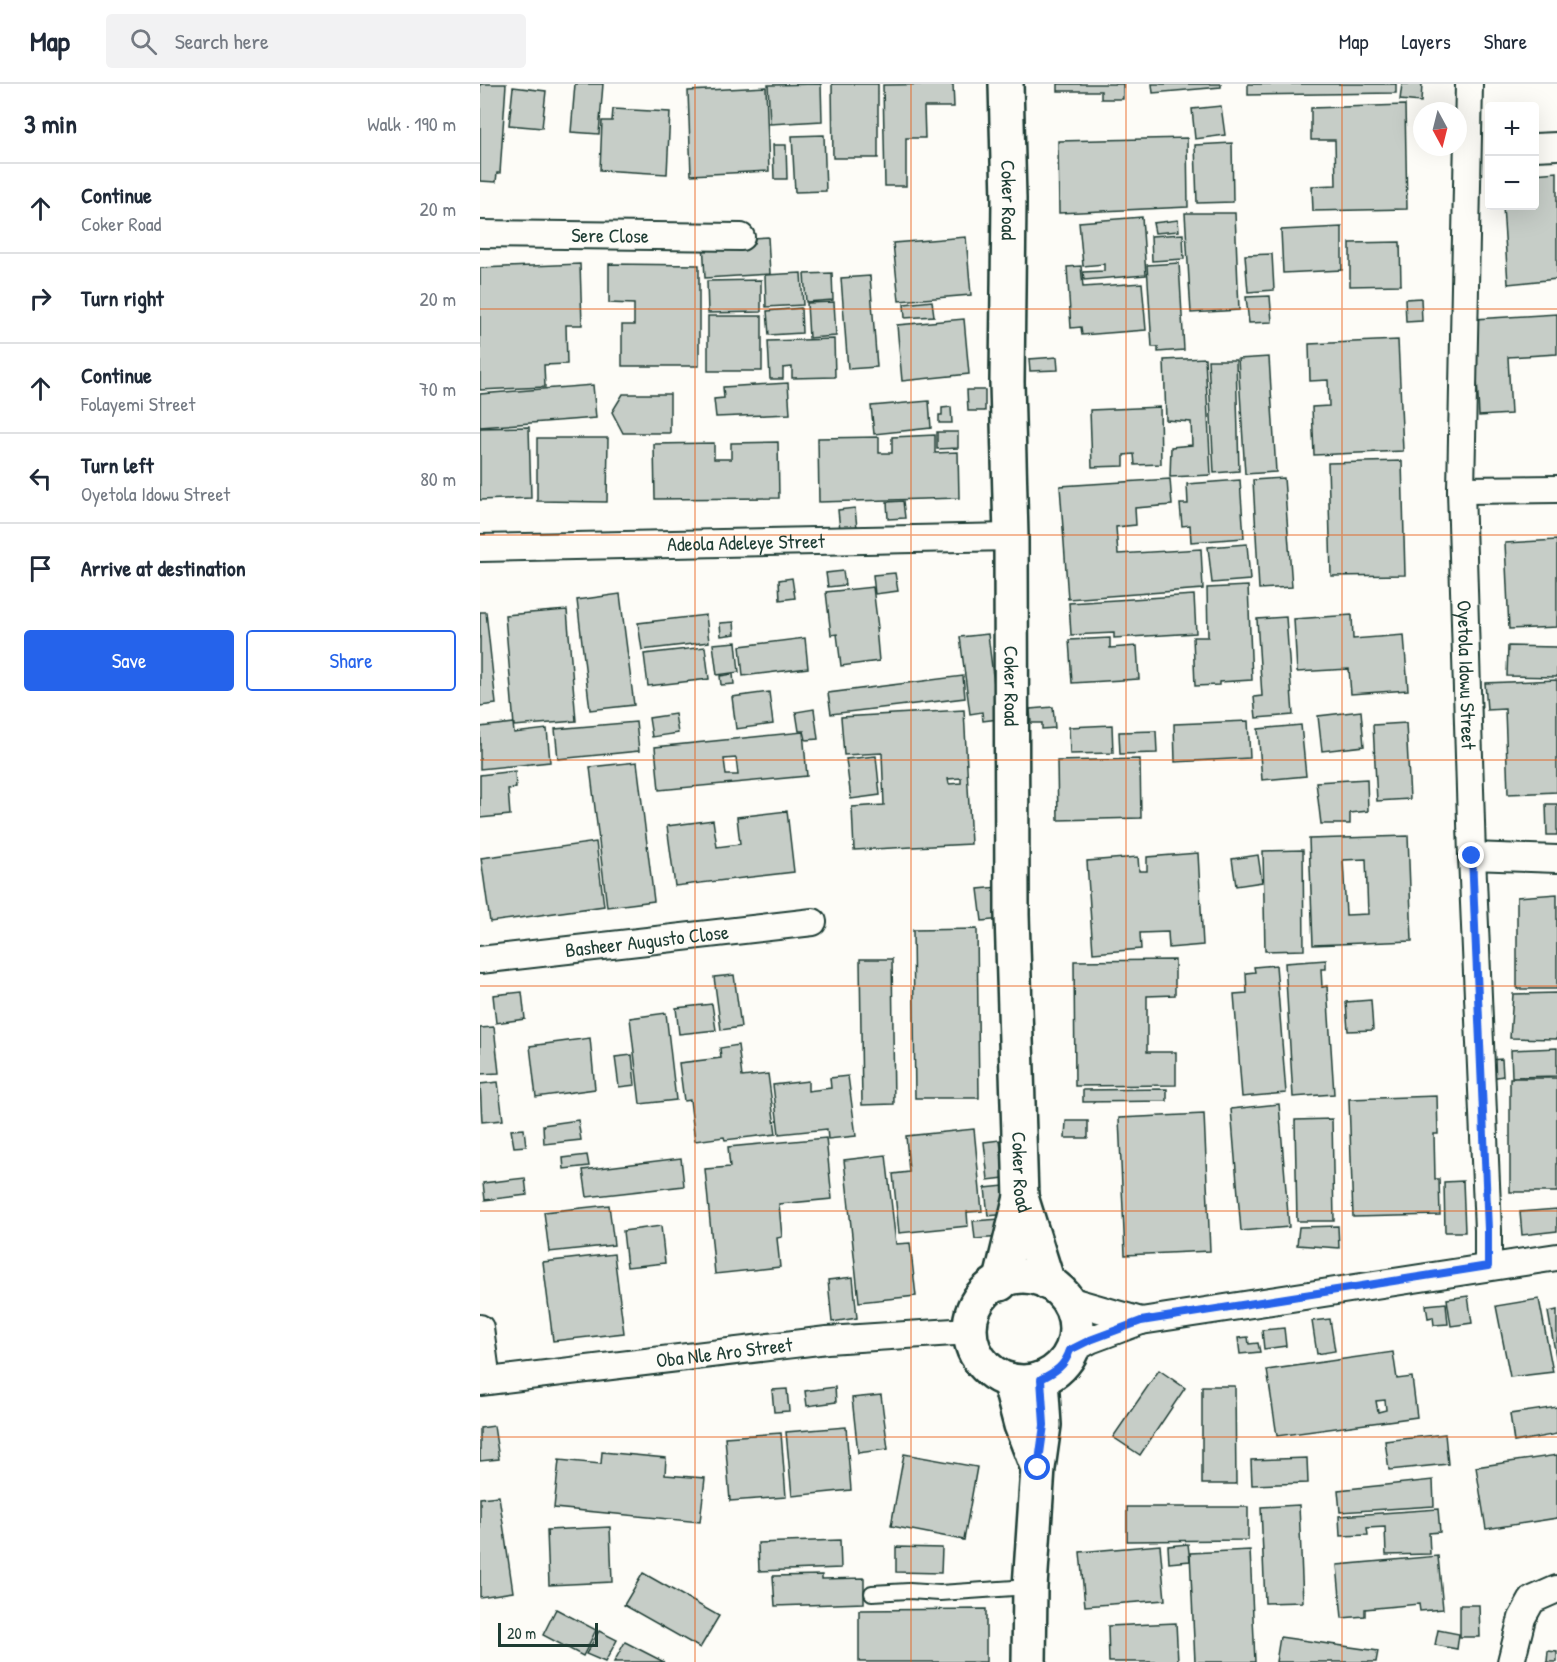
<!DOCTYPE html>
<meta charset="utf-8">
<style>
:root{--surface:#fff;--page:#f2f2f3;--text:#1f2937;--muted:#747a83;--line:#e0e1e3;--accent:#2563eb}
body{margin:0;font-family:"Patrick Hand",sans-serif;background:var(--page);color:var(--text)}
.controls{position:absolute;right:18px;top:18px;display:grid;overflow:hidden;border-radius:6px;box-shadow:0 6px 24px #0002}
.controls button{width:54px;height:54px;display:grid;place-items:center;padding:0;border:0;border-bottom:2px solid var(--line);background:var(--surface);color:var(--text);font:30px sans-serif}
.compass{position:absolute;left:933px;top:18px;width:54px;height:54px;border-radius:50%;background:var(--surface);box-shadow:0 6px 24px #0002;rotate:173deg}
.scale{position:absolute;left:18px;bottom:15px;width:100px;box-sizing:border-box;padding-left:6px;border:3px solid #1f3d34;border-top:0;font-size:16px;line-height:21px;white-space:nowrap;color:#1f3d34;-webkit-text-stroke:4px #fdfcf7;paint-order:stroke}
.stop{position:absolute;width:18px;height:18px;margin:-14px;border:4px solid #2563eb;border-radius:50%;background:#fff}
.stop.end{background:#2563eb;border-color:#fff;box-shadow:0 2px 6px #0008}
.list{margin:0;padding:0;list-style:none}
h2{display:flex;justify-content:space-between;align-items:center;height:78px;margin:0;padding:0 24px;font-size:26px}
h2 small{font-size:20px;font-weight:400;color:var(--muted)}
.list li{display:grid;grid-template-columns:39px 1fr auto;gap:18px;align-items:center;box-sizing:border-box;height:90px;padding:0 24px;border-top:2px solid var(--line)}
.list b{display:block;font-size:22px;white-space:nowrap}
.list p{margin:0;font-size:20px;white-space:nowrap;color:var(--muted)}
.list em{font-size:20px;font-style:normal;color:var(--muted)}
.actions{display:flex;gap:12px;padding:18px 24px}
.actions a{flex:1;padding:14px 0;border:2px solid var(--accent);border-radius:6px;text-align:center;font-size:21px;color:var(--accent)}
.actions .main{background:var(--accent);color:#fff}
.icon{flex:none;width:33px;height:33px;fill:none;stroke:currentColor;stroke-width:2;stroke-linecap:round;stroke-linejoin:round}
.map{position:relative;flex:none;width:1077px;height:1578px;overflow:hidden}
header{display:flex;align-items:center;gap:36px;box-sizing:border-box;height:84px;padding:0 30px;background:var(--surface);border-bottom:2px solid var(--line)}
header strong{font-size:28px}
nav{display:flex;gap:33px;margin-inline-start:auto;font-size:21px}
.search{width:420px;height:54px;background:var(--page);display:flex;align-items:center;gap:15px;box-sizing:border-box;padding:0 21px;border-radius:6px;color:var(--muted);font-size:22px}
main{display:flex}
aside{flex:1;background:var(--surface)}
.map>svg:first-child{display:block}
.building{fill:#c6cdc7;stroke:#1f3d34;stroke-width:1.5;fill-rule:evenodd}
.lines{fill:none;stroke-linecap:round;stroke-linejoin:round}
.service-casing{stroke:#1f3d34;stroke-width:18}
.minor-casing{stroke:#1f3d34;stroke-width:30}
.secondary-casing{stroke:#1f3d34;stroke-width:38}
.service{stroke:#fdfcf7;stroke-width:14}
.minor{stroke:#fdfcf7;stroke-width:26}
.secondary{stroke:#fdfcf7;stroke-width:33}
.route{stroke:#2563eb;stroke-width:8}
.grid{fill:none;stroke:#e8590c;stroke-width:1.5;stroke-opacity:0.55}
.labels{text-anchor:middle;stroke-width:5;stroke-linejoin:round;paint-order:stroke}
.street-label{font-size:20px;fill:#1f3d34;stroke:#fdfcf7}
</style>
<header>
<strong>Map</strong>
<div class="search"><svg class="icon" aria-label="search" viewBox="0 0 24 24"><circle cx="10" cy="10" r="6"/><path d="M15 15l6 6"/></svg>Search here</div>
<nav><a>Map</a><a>Layers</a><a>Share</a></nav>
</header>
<main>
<aside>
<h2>3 min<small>Walk · 190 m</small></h2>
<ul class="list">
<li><svg class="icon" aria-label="ahead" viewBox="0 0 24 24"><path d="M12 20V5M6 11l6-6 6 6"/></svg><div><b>Continue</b><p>Coker Road</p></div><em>20 m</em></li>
<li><svg class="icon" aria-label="right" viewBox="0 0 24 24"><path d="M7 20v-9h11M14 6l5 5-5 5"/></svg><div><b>Turn right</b></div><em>20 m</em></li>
<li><svg class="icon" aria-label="ahead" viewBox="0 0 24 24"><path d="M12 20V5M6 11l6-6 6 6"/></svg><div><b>Continue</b><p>Folayemi Street</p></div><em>70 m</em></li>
<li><svg class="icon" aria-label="left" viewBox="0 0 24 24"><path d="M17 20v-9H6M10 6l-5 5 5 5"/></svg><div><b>Turn left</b><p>Oyetola Idowu Street</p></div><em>80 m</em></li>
<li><svg class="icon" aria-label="arrive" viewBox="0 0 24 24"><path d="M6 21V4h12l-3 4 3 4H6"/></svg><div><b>Arrive at destination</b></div></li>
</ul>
<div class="actions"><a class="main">Save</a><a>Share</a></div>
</aside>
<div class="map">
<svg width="1077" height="1578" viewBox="0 0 1077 1578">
<rect width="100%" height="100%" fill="#fdfcf7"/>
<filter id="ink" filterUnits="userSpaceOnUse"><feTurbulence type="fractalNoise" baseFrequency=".0167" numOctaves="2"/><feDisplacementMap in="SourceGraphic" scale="12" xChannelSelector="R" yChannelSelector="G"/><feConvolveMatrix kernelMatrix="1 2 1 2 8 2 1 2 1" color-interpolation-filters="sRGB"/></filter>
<g filter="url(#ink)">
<g class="building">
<polygon points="0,0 26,0 20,89 17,89 16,98 0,97"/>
<polygon points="95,0 123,0 119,50 91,48"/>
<polygon points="341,0 342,37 290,40 288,1"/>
<polygon points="352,0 398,0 398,74 353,74"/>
<polygon points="473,0 474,23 444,23 445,54 426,54 426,102 405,102 403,1"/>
<polygon points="578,0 643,0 643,15 621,15 621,7 578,7"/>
<polygon points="672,0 741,0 741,3 673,9"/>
<polygon points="768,0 916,0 916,9 768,11"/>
<polygon points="922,0 942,0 941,18 920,16"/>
<polygon points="33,3 66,7 62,44 29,41"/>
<polygon points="286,3 289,87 211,91 208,7"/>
<polygon points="925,21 927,125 833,127 832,102 856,101 855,56 831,56 831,24"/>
<polygon points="741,22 745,51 715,55 712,25"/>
<polygon points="133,25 190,28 187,90 120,86 122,37 132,37"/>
<polygon points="344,51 346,107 315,108 312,52"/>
<polygon points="707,54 708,123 579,129 578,57"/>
<polygon points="752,59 753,118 717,119 715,61"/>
<polygon points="293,61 306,61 307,95 294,95"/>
<polygon points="1077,88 1077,195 1028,200 1023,122 1054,122 1054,90"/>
<polygon points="705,129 755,129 759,226 711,229"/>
<polygon points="662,133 666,191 604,196 603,188 624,187 624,180 603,182 599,138"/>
<polygon points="698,136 699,147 675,149 673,139"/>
<polygon points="862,143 862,186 803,189 801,146"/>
<polygon points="703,150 704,175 672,177 671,152"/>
<polygon points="288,153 290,190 225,194 223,157"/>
<polygon points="486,153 491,211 419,217 413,159"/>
<polygon points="920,158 921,201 870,202 870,159"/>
<polygon points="792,170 794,206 768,208 765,171"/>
<polygon points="699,179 704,266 678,268 678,263 672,263 667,181"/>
<polygon points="100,180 102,241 86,241 87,280 64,281 65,303 0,306 0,184"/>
<polygon points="129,180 219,181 219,282 142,282 142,241 154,241 154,220 129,219"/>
<polygon points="601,182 603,203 662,199 666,246 602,251 601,243 591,244 587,183"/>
<polygon points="321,189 323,221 286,223 285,191"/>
<polygon points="352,189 353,216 326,218 324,190"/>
<polygon points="390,192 397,283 368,285 361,194"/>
<polygon points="281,196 281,228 228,229 227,197"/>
<polygon points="790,212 792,238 769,239 766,213"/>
<polygon points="941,214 942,237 926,238 925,215"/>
<polygon points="452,217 454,232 425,234 424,220"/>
<polygon points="354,218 356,252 329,254 327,219"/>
<polygon points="321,224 322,249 289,251 287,227"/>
<polygon points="1077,230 1077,270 1028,273 1031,330 999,332 994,235"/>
<rect x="228" y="232" width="54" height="55"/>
<polygon points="484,235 489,290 422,297 417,241"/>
<polygon points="354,255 355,293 312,294 312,283 303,284 303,295 290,295 288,257"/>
<polygon points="918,256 923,367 834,371 832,323 849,322 848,296 830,297 829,260"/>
<polygon points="577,273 578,286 550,287 549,275"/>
<polygon points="789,273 796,388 765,390 758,275"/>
<polygon points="725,274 731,391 690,393 691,363 712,361 711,338 686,336 684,276"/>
<polygon points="728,276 756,276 759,387 734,389"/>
<polygon points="308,299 310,330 236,333 234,315 244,314 243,303"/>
<polygon points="113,301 116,334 0,343 0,310"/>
<polygon points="487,306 505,306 505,327 488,327"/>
<polygon points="143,310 190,310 190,349 143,349 132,328"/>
<polygon points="449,317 451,344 394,350 391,322"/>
<polygon points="471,323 472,339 459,339 459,331 462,331 462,324"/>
<polygon points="680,323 681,380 655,381 654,370 644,371 644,382 612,383 610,326"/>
<polygon points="49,343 51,414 0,416 0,344"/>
<polygon points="457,348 478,348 478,364 457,365"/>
<polygon points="455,351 455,369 478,368 479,414 339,418 338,354 399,353 399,369 412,369 412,353"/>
<polygon points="57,354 128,354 127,418 57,417"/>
<polygon points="298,358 299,414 175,415 174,360 234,359 234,375 251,375 251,359"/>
<polygon points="922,377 925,491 851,492 848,379"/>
<polygon points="804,394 812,503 779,505 773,396"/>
<polygon points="690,395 692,421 655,424 656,441 636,443 638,470 721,465 723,505 588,515 580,402"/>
<polygon points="760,396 764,454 711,458 710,441 702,442 700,420 708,420 707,400"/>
<polygon points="423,417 425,434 408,435 407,418"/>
<polygon points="375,424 377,444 360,446 358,426"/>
<polygon points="1077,456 1077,543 1029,545 1025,459"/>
<polygon points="767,460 770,496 732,499 728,463"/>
<polygon points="363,487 365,501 348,503 346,489"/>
<polygon points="415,489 418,507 395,510 393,491"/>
<polygon points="312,494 315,514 300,516 299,496"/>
<polygon points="768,502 772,596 739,598 739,601 715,602 713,553 728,553 727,504"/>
<polygon points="393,503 398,544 396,544 399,577 361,582 357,550 351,551 346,508"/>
<polygon points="140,510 154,621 110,626 97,516"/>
<polygon points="714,511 716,549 634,554 634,549 591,551 589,519"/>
<polygon points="87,526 96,637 34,642 25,531"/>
<polygon points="0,528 6,528 16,620 0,622"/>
<polygon points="226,531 229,558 162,566 158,539"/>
<polygon points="872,531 873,555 924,551 928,606 871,610 869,585 817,588 814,535"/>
<polygon points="806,533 813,631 776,634 774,613 782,612 777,535"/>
<polygon points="254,538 255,550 241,552 240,539"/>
<polygon points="508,550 518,635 503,637 502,628 490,630 480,553"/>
<polygon points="325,554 328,584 263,592 260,562"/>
<polygon points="630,554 630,564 657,562 659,595 592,599 589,556"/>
<polygon points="256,558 259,588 237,591 233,560"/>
<polygon points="1028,562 1077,563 1077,593 1027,592"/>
<polygon points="225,563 229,595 168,602 164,570"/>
<polygon points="253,590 254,600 241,601 240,592"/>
<polygon points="483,592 485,614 351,630 348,609"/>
<polygon points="1077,596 1077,708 1028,710 1025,625 1007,626 1005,599"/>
<polygon points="289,608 293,640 256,645 252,613"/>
<polygon points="573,623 575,644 562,645 562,639 551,639 550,625"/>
<polygon points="334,625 338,655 326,656 324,647 319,647 316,628"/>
<path d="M484 626 491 760 374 766 372 723 404 721 402 669 364 671 361 633ZM481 694V699L469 700 468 695Z"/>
<polygon points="881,627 884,662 842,667 838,632"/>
<polygon points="195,630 198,649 172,653 169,634"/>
<polygon points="768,637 770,674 695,678 694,640"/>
<polygon points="156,638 159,667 78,675 75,645"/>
<polygon points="33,639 34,649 67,645 70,678 0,685 0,643"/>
<polygon points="926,639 930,715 897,717 893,641"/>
<polygon points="632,641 633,669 590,670 589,643"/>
<polygon points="821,641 826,692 782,696 778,645"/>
<polygon points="676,647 677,669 640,670 639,648"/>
<path d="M323 648 327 692 179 706 175 663ZM256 674 258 691H246L244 675Z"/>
<polygon points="396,672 400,711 371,715 366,675"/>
<polygon points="660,675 661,734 578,736 577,677"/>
<polygon points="157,678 174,817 127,823 110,683"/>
<polygon points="35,687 36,704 28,705 30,731 0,734 0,691"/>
<polygon points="887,695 888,727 870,729 870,740 841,740 836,698"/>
<polygon points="1066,720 1077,720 1077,751 1067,751"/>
<polygon points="307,727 314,788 195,802 187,742 233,736 237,763 260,760 257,733"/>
<path d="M928 752 932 857 833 861 829 755ZM886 775 888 830 866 831 863 776Z"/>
<polygon points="116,758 124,822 10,838 1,774"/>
<polygon points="823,766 824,866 785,867 783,767"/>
<polygon points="718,769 723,861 689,864 688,848 660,849 661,865 613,869 607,777 658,773 659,787 667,787 667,773"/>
<polygon points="778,771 782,798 756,802 752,775"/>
<polygon points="519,803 523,835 502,837 498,805"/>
<polygon points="1077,810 1077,905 1037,905 1037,813"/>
<polygon points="497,845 499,1014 435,1014 433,846"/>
<polygon points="380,875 412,875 414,1020 382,1021"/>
<polygon points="695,876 695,911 667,912 667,968 696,968 696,1001 595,1002 594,877"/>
<polygon points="846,876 846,885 841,885 842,903 847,902 854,1010 813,1013 805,879"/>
<polygon points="796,881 806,1009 762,1013 754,910 767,909 766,889 775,888 774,883"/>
<polygon points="254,891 261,943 241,946 234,893"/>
<polygon points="42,908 45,935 16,939 13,911"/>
<polygon points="1077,909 1077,955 1030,954 1033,910"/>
<polygon points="891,916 893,946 868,947 866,918"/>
<polygon points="232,920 236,946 199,950 196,924"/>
<polygon points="186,929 196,1016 160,1020 150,934"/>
<polygon points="14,943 19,989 0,990 0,944"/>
<polygon points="110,954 115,1005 56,1013 50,962"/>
<polygon points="258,961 262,993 288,990 296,1050 245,1056 244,1053 215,1057 210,1016 204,1017 199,979 241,974 240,964"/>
<polygon points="1077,964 1077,992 1032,993 1031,966"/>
<polygon points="152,971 155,1001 139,1003 135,973"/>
<polygon points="1022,975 1023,992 1011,994 1009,976"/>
<polygon points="368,992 376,1052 348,1055 347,1045 299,1050 293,1001 328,997 328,1007 351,1004 350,994"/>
<rect x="1030" y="994" width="47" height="114"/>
<polygon points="18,998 23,1036 2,1038 0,1000"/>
<polygon points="687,1005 687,1017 603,1018 603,1006"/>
<polygon points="957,1012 958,1050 954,1050 955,1095 959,1095 960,1131 873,1133 869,1015"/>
<polygon points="799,1020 809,1143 761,1147 751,1025"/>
<polygon points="724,1030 730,1167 645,1171 639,1034"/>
<polygon points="852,1035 854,1137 817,1137 815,1036"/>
<polygon points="98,1036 101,1056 64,1060 63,1041"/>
<polygon points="586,1037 608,1037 608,1054 585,1054"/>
<polygon points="44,1045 46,1062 34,1063 31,1046"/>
<polygon points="494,1045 502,1127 487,1128 488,1142 419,1149 413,1090 429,1088 426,1052"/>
<polygon points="346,1054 352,1115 299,1120 302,1153 297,1154 300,1183 235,1190 225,1085 250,1083 248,1063"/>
<polygon points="520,1056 524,1094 508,1096 504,1058"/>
<polygon points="107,1071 109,1082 84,1085 83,1074"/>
<polygon points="406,1071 416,1160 430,1159 436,1212 379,1218 364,1076"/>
<polygon points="201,1074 204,1102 107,1113 103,1086"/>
<polygon points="45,1094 47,1111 5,1116 3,1099"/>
<polygon points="983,1097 985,1148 965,1148 964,1098"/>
<polygon points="524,1102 527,1130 508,1132 505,1104"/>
<polygon points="129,1121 134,1161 69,1168 64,1128"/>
<polygon points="1077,1125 1077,1147 1042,1151 1040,1128"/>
<polygon points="520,1135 522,1153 495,1155 493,1137"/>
<polygon points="181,1142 185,1179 147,1183 143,1147"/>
<polygon points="858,1142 859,1164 817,1161 819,1143"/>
<polygon points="134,1170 144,1249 73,1257 63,1178"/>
<polygon points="373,1193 377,1234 352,1238 348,1196"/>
<polygon points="988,1212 992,1239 971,1242 967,1215"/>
<polygon points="1059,1215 1073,1288 1030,1293 1016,1222"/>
<polygon points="966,1219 968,1240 954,1241 953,1233 948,1234 946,1221"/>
<polygon points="1077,1226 1077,1278 1068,1228"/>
<polygon points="850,1235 855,1267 837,1270 832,1237"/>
<polygon points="804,1244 806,1262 784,1265 782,1246"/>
<polygon points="768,1253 769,1260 778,1259 780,1268 760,1270 758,1254"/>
<path d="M913 1268 917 1295 932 1293 937 1333 797 1352 787 1286ZM905 1316 906 1326 898 1328 896 1317Z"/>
<polygon points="679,1286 705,1304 660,1371 633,1353"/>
<polygon points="722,1302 755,1302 756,1400 722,1400"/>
<polygon points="355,1303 356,1318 327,1322 325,1307"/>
<polygon points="307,1305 309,1327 294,1328 292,1306"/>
<polygon points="401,1311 408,1365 378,1369 372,1314"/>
<polygon points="1077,1323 1077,1350 1034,1358 1030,1330"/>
<polygon points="14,1342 19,1375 0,1377 0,1344"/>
<polygon points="366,1343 371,1406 312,1412 306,1348"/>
<polygon points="301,1349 306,1413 250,1417 245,1353"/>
<polygon points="965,1350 968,1380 909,1386 905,1357"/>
<polygon points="122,1368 186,1374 185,1391 225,1394 220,1438 74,1424 79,1376 121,1380"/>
<polygon points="424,1370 497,1383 484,1456 411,1442"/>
<polygon points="1077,1371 1077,1434 1006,1445 996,1383"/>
<polygon points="827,1374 828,1399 772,1401 771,1376"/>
<polygon points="953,1396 954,1422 860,1428 858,1406"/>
<polygon points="19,1412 33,1508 0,1513 0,1414"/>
<polygon points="819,1421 823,1518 785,1519 781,1423"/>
<polygon points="647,1423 768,1423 768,1456 647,1457"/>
<polygon points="958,1425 960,1448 949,1449 950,1470 906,1471 905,1443 887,1444 888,1451 860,1452 859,1432"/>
<polygon points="130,1443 132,1498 69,1501 67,1446"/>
<polygon points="360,1456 361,1484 279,1487 278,1459"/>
<polygon points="708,1460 710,1477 689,1479 688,1462"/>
<polygon points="680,1461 685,1516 605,1522 600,1468"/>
<polygon points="416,1463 462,1464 461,1489 416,1488"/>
<polygon points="770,1466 775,1578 715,1578 710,1469"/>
<polygon points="958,1472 963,1525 940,1527 939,1520 885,1525 885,1532 862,1534 857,1481"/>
<polygon points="163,1489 239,1532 220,1564 144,1521"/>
<polygon points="342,1491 342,1495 384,1494 384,1519 295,1522 293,1492"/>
<polygon points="980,1521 999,1521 1000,1553 980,1553"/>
<polygon points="76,1525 116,1546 103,1572 63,1551"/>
<polygon points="506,1525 506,1578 379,1578 379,1526"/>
<polygon points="696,1539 698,1578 629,1578 628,1542"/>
<polygon points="958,1546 979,1550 977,1565 955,1561"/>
<polygon points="119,1547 137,1556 125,1578 106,1570"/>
<polygon points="800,1553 898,1567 896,1578 796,1578"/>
<polygon points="145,1558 184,1578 134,1578"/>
<polygon points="1068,1567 1077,1568 1077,1578 1067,1578"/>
</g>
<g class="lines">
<g class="service-casing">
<polyline id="service" points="392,1509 429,1507 460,1509 550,1503"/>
</g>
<g class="minor-casing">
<g id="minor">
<path id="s1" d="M989 0 981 406 992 772 1008 1146V1182"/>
<polyline points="1054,63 1077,62"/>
<path id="s2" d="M0 150 261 153"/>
<polyline points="981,406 1077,405"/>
<path id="s3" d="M0 464 531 453"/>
<polyline points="992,772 1077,775"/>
<path id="s4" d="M0 876 333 838"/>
<polyline points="588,1216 661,1237"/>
<polyline points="0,1244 7,1297"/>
<polyline points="590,1267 610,1256 661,1237 1077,1173"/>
<path id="s5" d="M0 1298 347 1256 490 1247"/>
<polyline points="1031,1578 1042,1534 1052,1516 1077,1505"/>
</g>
</g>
<g class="secondary-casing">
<g id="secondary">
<path id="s6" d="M526 0 529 115 527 298 531 453 532 831 541 1113 568 1199"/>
<circle cx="543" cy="1245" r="53"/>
<polyline points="520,1200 541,1113"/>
<polyline points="529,1296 541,1341 557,1382"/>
<polyline points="549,1578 550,1503 558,1384 564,1341 561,1295"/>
</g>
</g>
<use href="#service" class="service"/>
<use href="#minor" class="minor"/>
<use href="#secondary" class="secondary"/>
</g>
</g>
<g class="lines" filter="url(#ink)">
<path class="route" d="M558 1384 564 1341 561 1295C575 1288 585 1282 590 1266L610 1256 661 1237 1008 1182V1146L992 772"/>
</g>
<path class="grid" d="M215 0V1578M431 0V1578M646 0V1578M862 0V1578M0 225H1077M0 451H1077M0 676H1077M0 902H1077M0 1127H1077M0 1353H1077"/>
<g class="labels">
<g class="street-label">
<text dy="7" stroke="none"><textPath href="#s6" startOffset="116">Coker Road</textPath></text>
<text dy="7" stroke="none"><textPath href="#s2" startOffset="130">Sere Close</textPath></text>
<text dy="7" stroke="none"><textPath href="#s3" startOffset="266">Adeola Adeleye Street</textPath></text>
<text dy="7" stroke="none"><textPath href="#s1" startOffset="591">Oyetola Idowu Street</textPath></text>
<text dy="7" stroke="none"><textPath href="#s6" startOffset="602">Coker Road</textPath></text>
<text dy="7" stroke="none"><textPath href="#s4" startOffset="168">Basheer Augusto Close</textPath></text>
<text dy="7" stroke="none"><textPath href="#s6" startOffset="1088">Coker Road</textPath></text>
<text dy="7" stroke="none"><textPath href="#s5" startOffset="246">Oba Nle Aro Street</textPath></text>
</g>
</g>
</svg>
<div class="controls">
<button>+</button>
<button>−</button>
</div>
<svg class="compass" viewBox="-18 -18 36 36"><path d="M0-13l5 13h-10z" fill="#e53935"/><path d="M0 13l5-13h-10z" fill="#747a83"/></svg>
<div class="scale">20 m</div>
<div class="stop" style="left:558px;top:1384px"></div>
<div class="stop end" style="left:992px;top:772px"></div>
</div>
</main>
